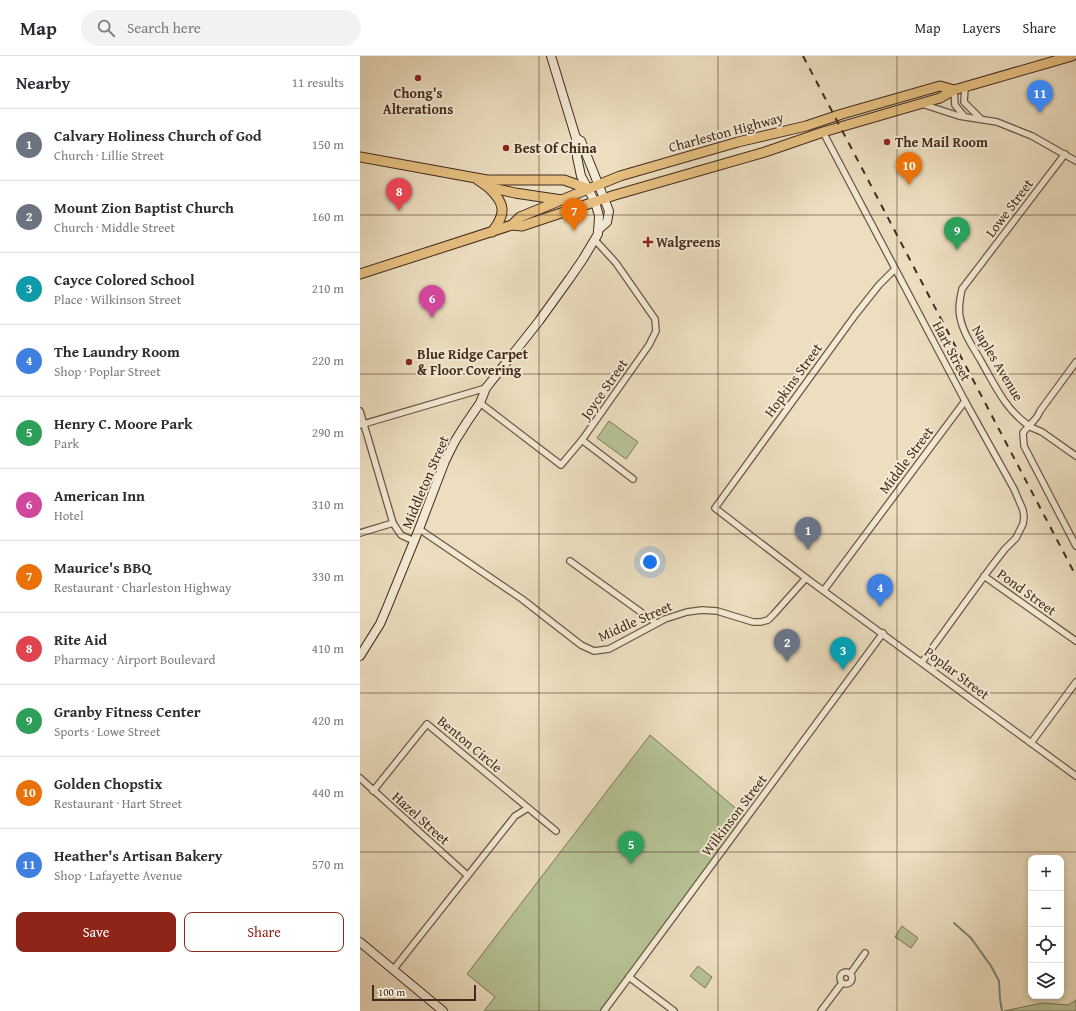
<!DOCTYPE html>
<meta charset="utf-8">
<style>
:root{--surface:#fff;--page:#f2f2f3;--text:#2b2b33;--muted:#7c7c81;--line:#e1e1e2;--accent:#8f2418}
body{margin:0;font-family:"Gentium Book Plus",serif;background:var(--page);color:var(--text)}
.controls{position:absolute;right:12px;bottom:12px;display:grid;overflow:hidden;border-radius:8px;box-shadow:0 2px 6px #0003}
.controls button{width:36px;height:36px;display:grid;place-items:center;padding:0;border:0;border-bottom:1px solid var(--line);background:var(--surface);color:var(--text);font:20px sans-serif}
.scale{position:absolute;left:12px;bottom:10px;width:104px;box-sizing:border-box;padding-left:4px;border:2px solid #422b1e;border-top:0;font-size:11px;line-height:14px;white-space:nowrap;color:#422b1e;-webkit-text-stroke:3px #f3ead5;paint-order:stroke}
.you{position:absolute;left:290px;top:506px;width:14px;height:14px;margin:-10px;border:3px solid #fff;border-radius:50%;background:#1a73e8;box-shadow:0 0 0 6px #1a73e833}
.badge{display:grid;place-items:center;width:26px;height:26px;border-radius:50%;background:var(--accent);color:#fff;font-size:13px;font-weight:700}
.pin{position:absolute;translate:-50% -33px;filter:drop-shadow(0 1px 2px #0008)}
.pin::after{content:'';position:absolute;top:21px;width:14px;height:12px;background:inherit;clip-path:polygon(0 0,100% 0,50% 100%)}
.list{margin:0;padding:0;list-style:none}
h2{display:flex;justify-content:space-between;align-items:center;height:52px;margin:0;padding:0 16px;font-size:17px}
h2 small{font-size:13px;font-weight:400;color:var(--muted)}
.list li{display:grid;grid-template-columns:26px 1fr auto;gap:12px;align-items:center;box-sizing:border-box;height:72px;padding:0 16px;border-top:1px solid var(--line)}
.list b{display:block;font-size:15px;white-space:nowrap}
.list p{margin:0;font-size:13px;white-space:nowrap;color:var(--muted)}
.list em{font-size:13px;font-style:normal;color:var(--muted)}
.actions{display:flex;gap:8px;padding:12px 16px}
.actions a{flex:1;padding:9px 0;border:1px solid var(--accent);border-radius:8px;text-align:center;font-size:14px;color:var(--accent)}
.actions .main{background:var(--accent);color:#fff}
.icon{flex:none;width:22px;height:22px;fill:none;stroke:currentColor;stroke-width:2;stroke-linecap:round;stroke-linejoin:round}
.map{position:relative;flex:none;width:716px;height:955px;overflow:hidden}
header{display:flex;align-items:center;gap:24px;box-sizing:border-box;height:56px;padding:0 20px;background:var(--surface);border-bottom:1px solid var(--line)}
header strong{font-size:19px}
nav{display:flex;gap:22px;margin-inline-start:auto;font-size:14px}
.search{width:280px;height:36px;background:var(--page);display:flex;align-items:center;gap:10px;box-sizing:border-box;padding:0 14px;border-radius:22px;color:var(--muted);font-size:15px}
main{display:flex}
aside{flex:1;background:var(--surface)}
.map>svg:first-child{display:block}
.green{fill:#b6c294;stroke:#7c7659}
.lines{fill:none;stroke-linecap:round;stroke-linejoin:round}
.stream{stroke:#778373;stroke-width:2}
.street-casing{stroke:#6c5846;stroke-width:8}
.secondary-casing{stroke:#422b1e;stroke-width:10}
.primary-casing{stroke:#422b1e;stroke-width:11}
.street{stroke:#f3ead5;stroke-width:5.5}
.secondary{stroke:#f3ead5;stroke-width:8}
.primary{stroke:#e6bf80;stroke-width:9}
.rail{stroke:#422b1e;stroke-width:2;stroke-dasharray:7 7;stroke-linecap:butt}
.grid{fill:none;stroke:#422b1e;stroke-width:1;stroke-opacity:0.55}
.poi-dot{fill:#8f2418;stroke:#f3ead5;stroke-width:1.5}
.labels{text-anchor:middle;stroke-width:4;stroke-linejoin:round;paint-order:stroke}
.poi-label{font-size:14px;font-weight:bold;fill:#422b1e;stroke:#f3ead5;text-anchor:start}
.street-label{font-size:14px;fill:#422b1e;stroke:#f3ead5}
</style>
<header>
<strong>Map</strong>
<div class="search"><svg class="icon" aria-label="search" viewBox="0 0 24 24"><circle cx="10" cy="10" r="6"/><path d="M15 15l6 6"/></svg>Search here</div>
<nav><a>Map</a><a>Layers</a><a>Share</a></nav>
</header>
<main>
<aside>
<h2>Nearby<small>11 results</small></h2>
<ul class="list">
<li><span class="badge" style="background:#6b7280">1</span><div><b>Calvary Holiness Church of God</b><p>Church · Lillie Street</p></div><em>150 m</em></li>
<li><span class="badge" style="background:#6b7280">2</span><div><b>Mount Zion Baptist Church</b><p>Church · Middle Street</p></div><em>160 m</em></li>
<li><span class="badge" style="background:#0f9aa8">3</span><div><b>Cayce Colored School</b><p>Place · Wilkinson Street</p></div><em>210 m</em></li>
<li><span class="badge" style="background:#3f7fe0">4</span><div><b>The Laundry Room</b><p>Shop · Poplar Street</p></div><em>220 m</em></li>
<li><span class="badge" style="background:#2e9e5b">5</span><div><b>Henry C. Moore Park</b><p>Park</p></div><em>290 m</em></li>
<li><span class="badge" style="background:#d1479c">6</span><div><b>American Inn</b><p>Hotel</p></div><em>310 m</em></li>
<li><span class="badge" style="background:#e8710a">7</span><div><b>Maurice's BBQ</b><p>Restaurant · Charleston Highway</p></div><em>330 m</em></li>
<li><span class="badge" style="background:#e0444e">8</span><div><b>Rite Aid</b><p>Pharmacy · Airport Boulevard</p></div><em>410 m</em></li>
<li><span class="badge" style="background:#2e9e5b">9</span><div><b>Granby Fitness Center</b><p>Sports · Lowe Street</p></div><em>420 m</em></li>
<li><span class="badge" style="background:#e8710a">10</span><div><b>Golden Chopstix</b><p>Restaurant · Hart Street</p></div><em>440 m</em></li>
<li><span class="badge" style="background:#3f7fe0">11</span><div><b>Heather's Artisan Bakery</b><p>Shop · Lafayette Avenue</p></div><em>570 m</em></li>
</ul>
<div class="actions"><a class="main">Save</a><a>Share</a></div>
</aside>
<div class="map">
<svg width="716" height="955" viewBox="0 0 716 955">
<rect width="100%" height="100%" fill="#ecdebf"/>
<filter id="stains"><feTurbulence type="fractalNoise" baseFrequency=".005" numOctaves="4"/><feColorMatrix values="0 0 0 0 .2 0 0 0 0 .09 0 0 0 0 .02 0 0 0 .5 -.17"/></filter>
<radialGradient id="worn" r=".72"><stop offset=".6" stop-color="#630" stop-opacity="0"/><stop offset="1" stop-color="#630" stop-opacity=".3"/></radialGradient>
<g class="green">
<polygon points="249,365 278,386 266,403 237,382"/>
<polygon points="290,679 387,762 244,955 124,955 135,941 107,918"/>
<polygon points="542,870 558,882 551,892 535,881"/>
<polygon points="338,910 352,921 345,932 330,920"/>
<polygon points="716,944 716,955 644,955 682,947 708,949"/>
</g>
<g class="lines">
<polyline class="stream" points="594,867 611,882 631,910 639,925 640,943 642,955"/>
<g class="street-casing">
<g id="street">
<polyline points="605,32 604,46 620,62"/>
<polyline points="594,34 595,49 604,60"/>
<polyline points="562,48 599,60 637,66 672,80 716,105"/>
<polyline points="463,76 605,345 654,433 663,454 664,461 663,468 656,482 645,493 631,511 562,606"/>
<path d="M705 98 602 233C600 243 598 251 600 261 603 277 613 291 621 305 634 328 646 354 668 369V370L682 376 716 400"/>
<polyline points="535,213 519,229 496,258 355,452 446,522 716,720"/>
<path d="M716 306 680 355C677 364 669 368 663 377L664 390 716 490"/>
<polyline points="120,347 201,409 222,384 289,289 296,275 295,263 256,207 235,184"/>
<polyline points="0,355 33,467 41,479 54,485"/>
<polyline points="0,369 126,332"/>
<polyline points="222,384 273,423"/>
<polyline points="59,473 162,543 221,589 234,595 249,593 305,563 327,556 342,554 357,555 393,566 401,566 408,564 414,558 446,522"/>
<polyline points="0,477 33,467"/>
<polyline points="210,505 296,567"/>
<polyline points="624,520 716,585"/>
<polyline points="464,534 605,345"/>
<polyline points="671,687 716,626"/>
<polyline points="0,722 107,819"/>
<polyline points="13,735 67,668 196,775"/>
<polyline points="33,914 155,760 168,752"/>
<circle cx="486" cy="922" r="6"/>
<polyline points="490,918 505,897"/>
<polyline points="269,921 314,955"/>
<polyline points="244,955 523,577"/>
<polyline points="461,955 482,927"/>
</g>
</g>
<g class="secondary-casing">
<g id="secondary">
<polyline points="216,82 221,85 249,155 247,166 238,174"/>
<polyline points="0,600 20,568 26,554 59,473 85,405 95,385 107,366 120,347 126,332 179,265 210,222 223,203 238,178 239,160 235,146 221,120 217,101 216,82 191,0"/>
<polyline points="0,886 83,955"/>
</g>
</g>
<g class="primary-casing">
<g id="primary">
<polyline points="0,101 127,124 204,124 229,133"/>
<polyline points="118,124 128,131 155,137 202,144"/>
<path d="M129 132C146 148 146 158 132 176"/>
<polyline points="152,169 160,161 260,120 378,86 446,70 482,58 580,30 594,34"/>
<polyline points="0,218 152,169 162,170 255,139 405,96 463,76 580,42 594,34 712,0"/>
</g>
</g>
<use href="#street" class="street"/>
<use href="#secondary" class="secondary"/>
<use href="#primary" class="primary"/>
<polyline class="rail" points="443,0 716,520"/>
</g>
<path class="grid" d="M179 0V955M358 0V955M537 0V955M0 159H716M0 318H716M0 478H716M0 637H716M0 796H716"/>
<g class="poi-dot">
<circle cx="58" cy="22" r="4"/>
<circle cx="527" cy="86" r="4"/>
<circle cx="146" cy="92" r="4"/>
<path d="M286 180h4v4h4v4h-4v4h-4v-4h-4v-4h4z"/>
<circle cx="49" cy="306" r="4"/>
</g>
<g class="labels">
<g class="poi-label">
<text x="58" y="42" text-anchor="middle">Chong's<tspan x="58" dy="16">Alterations</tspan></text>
<text x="535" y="91">The Mail Room</text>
<text x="154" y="97">Best Of China</text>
<text x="296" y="191">Walgreens</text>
<text x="57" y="303">Blue Ridge Carpet<tspan x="57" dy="16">&amp; Floor Covering</tspan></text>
</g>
<g class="street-label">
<text transform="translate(366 76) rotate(-15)" y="5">Charleston Highway</text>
<text transform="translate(649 152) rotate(-53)" y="5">Lowe Street</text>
<text transform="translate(592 295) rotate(62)" y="5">Hart Street</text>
<text transform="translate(638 307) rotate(59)" y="5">Naples Avenue</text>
<text transform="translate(433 324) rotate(-54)" y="5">Hopkins Street</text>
<text transform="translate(244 333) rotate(-55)" y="5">Joyce Street</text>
<text transform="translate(546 404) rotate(-53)" y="5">Middle Street</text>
<text transform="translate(65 426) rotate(-67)" y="5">Middleton Street</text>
<text transform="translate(667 536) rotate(36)" y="5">Pond Street</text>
<text transform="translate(275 565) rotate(-24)" y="5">Middle Street</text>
<text transform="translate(597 617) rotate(37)" y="5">Poplar Street</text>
<text transform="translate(110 688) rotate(40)" y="5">Benton Circle</text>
<text transform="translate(374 759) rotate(-53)" y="5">Wilkinson Street</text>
<text transform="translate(61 762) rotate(42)" y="5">Hazel Street</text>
</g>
</g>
<rect width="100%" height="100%" filter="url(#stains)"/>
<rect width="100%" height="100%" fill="url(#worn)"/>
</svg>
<div class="controls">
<button>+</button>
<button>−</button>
<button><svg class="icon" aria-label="locate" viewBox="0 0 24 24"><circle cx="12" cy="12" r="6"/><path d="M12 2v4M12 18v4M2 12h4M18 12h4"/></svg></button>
<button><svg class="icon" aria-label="layers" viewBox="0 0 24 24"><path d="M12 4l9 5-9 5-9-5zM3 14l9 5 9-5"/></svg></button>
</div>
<div class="scale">100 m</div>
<div class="you"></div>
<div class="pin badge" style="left:448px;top:494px;background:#6b7280">1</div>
<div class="pin badge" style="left:427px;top:606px;background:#6b7280">2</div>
<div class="pin badge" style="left:483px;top:614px;background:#0f9aa8">3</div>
<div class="pin badge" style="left:520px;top:551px;background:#3f7fe0">4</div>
<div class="pin badge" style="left:271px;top:808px;background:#2e9e5b">5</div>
<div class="pin badge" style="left:72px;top:262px;background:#d1479c">6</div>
<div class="pin badge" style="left:214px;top:175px;background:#e8710a">7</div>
<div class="pin badge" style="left:39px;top:155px;background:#e0444e">8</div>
<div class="pin badge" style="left:597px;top:194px;background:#2e9e5b">9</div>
<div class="pin badge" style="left:549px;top:129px;background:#e8710a">10</div>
<div class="pin badge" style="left:680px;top:57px;background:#3f7fe0">11</div>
</div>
</main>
